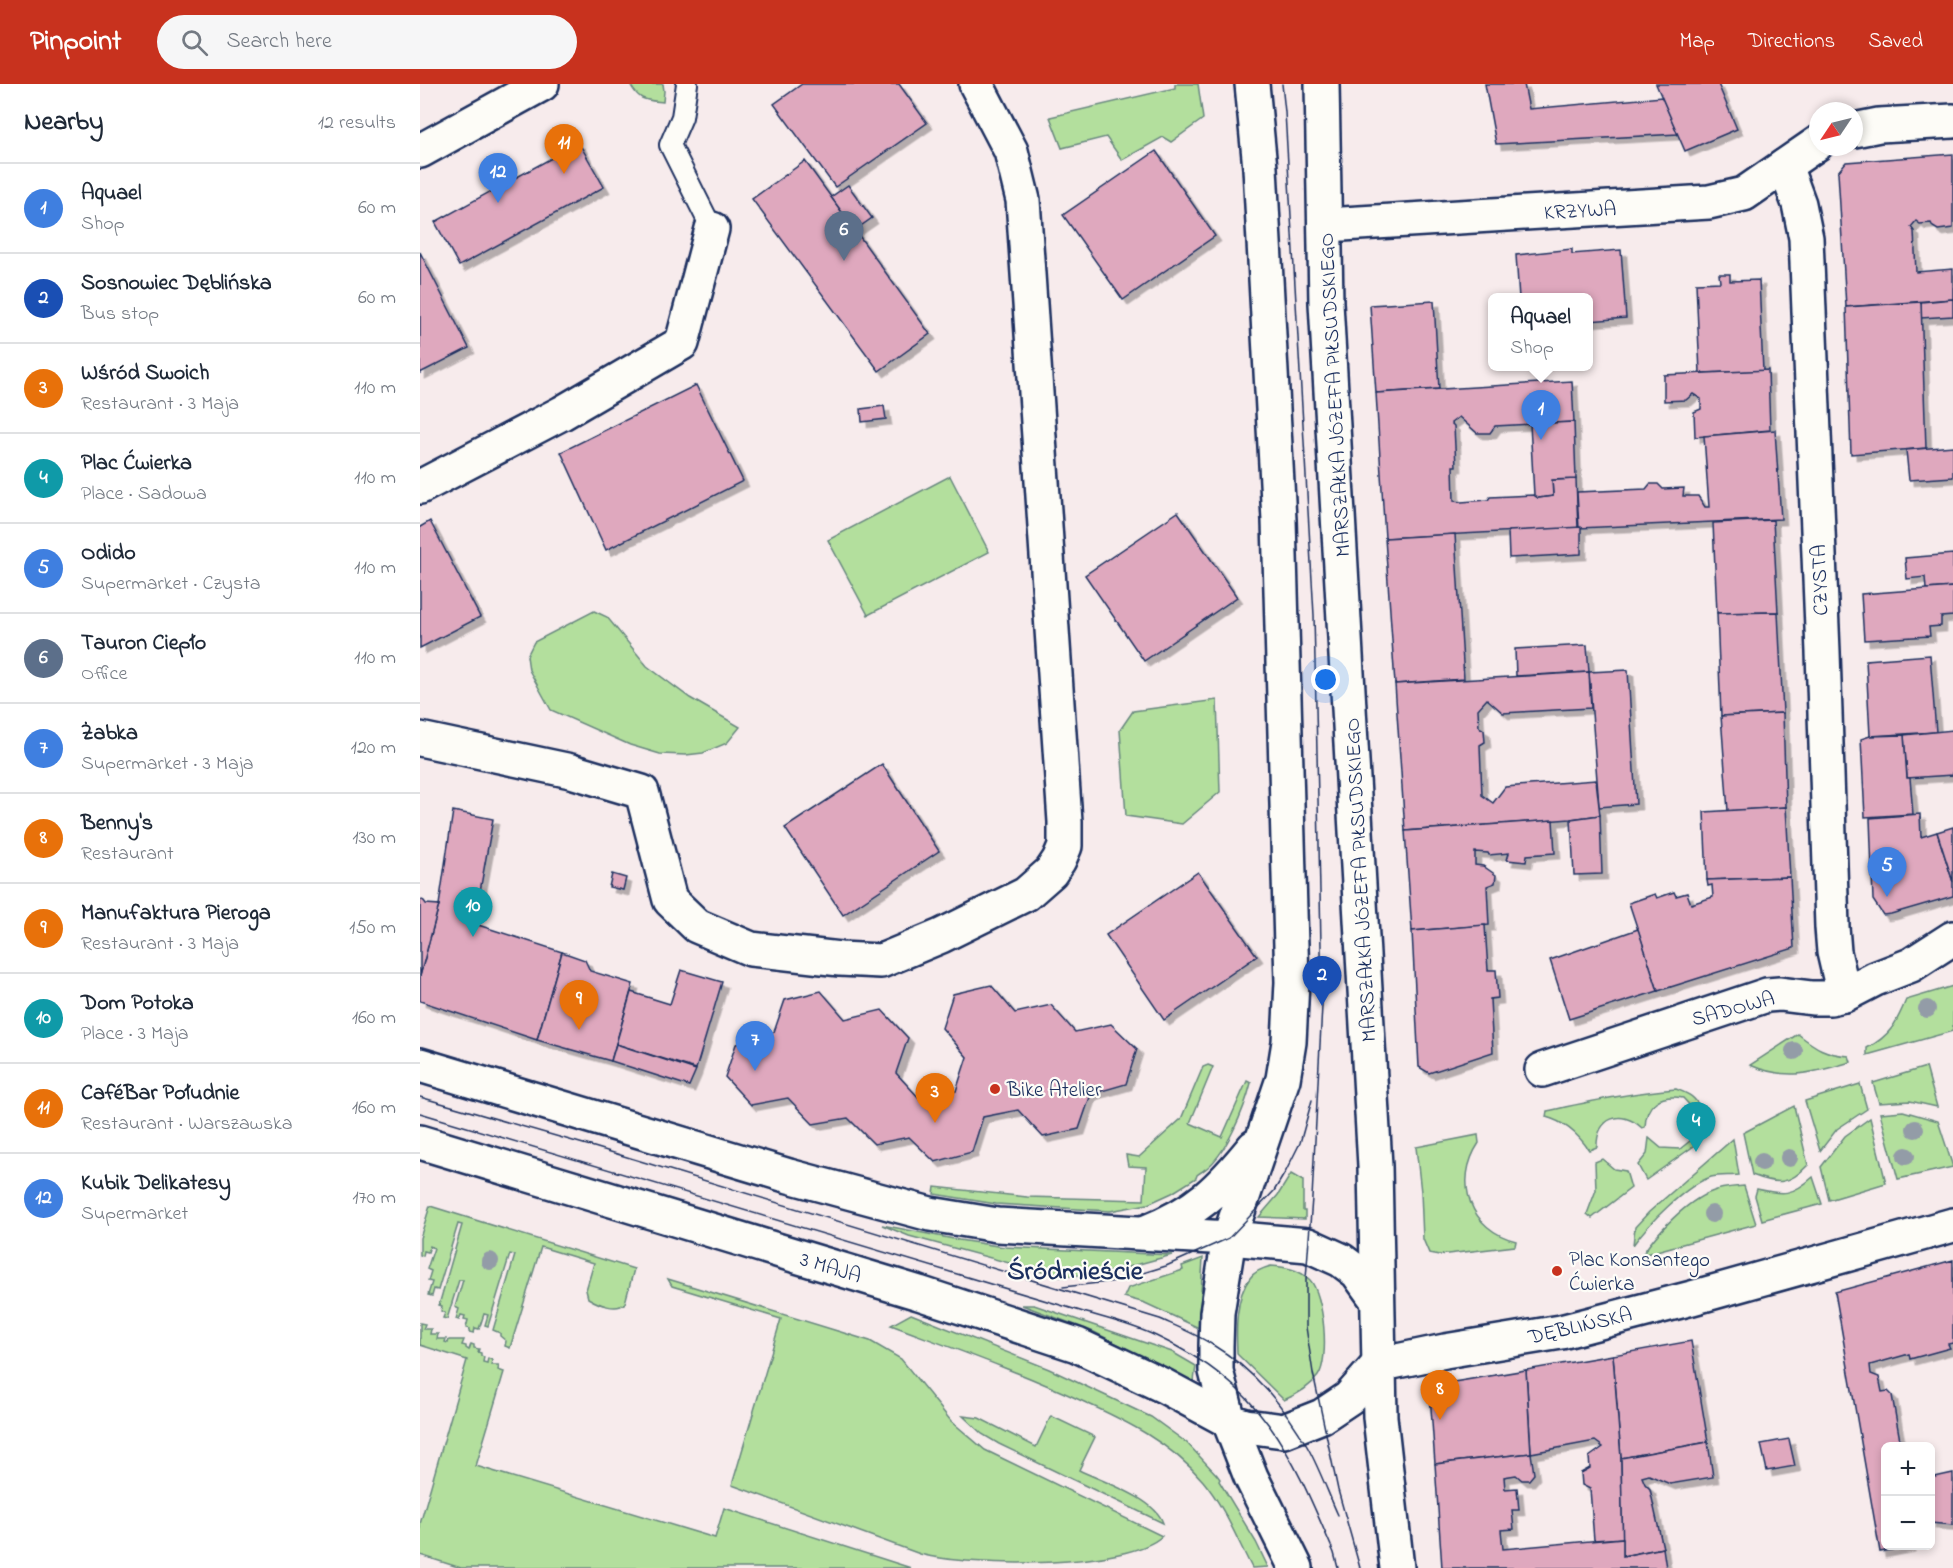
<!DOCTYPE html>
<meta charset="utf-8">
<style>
:root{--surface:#fff;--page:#f6f6f7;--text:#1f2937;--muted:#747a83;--line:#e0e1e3;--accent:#c8321e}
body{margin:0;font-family:"Indie Flower",sans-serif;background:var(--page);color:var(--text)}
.controls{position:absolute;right:18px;bottom:18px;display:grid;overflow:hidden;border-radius:9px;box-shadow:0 3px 9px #0003}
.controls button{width:54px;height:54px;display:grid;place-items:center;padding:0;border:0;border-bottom:2px solid var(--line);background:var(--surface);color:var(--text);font:30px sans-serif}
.compass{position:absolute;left:1389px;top:18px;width:54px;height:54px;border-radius:50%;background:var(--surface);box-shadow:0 3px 9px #0003;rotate:235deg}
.you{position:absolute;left:906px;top:596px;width:21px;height:21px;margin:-15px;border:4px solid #fff;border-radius:50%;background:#1a73e8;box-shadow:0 0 0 9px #1a73e833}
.badge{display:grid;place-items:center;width:39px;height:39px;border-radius:50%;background:var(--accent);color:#fff;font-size:20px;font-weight:700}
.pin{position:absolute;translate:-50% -50px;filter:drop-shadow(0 2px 3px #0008)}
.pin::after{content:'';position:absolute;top:32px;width:21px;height:18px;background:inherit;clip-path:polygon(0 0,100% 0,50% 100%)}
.popup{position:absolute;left:1068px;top:209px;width:105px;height:78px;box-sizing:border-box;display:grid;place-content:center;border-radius:9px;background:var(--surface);filter:drop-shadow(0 2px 4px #0005);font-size:20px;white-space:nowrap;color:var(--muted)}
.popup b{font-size:22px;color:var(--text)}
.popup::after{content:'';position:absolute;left:50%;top:100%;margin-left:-12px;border:12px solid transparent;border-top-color:var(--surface)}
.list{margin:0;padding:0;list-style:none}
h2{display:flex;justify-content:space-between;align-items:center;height:78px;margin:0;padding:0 24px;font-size:26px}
h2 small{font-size:20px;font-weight:400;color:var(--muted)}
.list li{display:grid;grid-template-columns:39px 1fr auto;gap:18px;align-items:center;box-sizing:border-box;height:90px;padding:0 24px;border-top:2px solid var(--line)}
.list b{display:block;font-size:22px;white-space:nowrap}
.list p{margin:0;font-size:20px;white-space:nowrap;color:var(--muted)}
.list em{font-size:20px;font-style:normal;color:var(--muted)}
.icon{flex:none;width:33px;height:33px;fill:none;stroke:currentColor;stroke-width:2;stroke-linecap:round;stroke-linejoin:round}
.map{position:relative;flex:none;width:1533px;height:1484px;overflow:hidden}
header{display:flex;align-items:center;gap:36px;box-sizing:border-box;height:84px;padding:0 30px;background:var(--accent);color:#fff}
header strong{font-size:28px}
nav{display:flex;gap:33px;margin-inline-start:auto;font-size:21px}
.search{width:420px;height:54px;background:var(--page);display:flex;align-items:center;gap:15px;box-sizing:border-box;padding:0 21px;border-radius:33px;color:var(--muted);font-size:22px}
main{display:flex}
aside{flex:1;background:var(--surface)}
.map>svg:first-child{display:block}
.green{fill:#b3df9d;stroke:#67877e;stroke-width:1.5}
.building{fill:#dfa8be;stroke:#1b2f5e;stroke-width:1.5;filter:url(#shadow)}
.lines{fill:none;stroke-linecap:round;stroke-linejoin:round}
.lane-casing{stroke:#1b2f5e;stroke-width:24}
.street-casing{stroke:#1b2f5e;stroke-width:38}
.secondary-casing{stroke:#1b2f5e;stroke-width:38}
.lane{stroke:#fdfcf7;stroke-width:20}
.street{stroke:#fdfcf7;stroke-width:33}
.secondary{stroke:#fdfcf7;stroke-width:33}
.tram{stroke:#1b2f5e;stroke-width:1.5}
.tree{fill:#939ca7}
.poi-dot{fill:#c8321e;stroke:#fdfcf7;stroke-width:2}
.labels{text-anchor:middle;stroke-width:4.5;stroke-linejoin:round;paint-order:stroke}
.street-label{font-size:21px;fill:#1b2f5e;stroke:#fdfcf7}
.poi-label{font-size:21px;fill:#1b2f5e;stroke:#fdfcf7;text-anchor:start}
.district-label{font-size:27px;font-weight:bold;fill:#1b2f5e;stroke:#fdfcf7}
</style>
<header>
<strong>Pinpoint</strong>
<div class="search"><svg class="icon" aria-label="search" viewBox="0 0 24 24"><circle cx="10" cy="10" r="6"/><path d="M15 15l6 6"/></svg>Search here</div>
<nav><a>Map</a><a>Directions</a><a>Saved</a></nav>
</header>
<main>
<aside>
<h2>Nearby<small>12 results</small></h2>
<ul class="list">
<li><span class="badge" style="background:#3f7fe0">1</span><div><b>Aquael</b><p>Shop</p></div><em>60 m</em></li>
<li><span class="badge" style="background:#1a4fb4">2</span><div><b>Sosnowiec Dęblińska</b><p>Bus stop</p></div><em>60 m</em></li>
<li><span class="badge" style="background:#e8710a">3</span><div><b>Wśród Swoich</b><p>Restaurant · 3 Maja</p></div><em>110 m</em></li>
<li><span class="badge" style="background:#0f9aa8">4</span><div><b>Plac Ćwierka</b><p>Place · Sadowa</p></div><em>110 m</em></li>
<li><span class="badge" style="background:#3f7fe0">5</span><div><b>Odido</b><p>Supermarket · Czysta</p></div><em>110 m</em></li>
<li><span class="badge" style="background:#5c6f8a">6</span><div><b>Tauron Ciepło</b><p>Office</p></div><em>110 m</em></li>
<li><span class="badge" style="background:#3f7fe0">7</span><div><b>Żabka</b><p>Supermarket · 3 Maja</p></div><em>120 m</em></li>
<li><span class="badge" style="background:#e8710a">8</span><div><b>Benny's</b><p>Restaurant</p></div><em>130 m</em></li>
<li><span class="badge" style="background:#e8710a">9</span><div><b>Manufaktura Pieroga</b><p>Restaurant · 3 Maja</p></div><em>150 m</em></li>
<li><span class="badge" style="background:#0f9aa8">10</span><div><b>Dom Potoka</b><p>Place · 3 Maja</p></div><em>160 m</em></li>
<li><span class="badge" style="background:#e8710a">11</span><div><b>CaféBar Południe</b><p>Restaurant · Warszawska</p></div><em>160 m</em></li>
<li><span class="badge" style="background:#3f7fe0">12</span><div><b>Kubik Delikatesy</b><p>Supermarket</p></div><em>170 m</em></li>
</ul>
</aside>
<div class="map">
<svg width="1533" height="1484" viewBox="0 0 1533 1484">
<defs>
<filter id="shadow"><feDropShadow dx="5.5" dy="5.5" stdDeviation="0" flood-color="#0004"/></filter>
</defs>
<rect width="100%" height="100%" fill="#f7ebec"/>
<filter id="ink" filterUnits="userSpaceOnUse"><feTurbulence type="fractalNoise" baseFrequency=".0167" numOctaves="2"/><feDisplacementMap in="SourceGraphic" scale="12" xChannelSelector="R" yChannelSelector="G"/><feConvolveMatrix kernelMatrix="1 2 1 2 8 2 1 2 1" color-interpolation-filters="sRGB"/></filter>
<g filter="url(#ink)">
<g class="green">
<path d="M210 0H243L244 7 243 18C225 16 219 17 210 0Z"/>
<polygon points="755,0 778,0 783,35 751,58 743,53 702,76 686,53 642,64 630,33 755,4"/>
<polygon points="530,392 569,468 448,531 408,456"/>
<polygon points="174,527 187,533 227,582 270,614 320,643 307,659 283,669 266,671 240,670 210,661 131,626 109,586 107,572 114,558"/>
<polygon points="797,616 800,708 762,740 706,732 700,646 713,627"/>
<path d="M1533 902V947L1447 971V964C1470 952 1476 940 1486 916Z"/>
<path d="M1378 950C1396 964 1405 970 1429 972L1431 978C1393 989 1367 997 1330 981Z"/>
<path d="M788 981 793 983 770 1039 802 1053 827 997 831 999C825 1023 806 1072 784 1086 782 1088 779 1089 777 1091L776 1094 752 1109 728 1120 690 1127 576 1120 514 1110 515 1103 607 1113 724 1116 726 1083 708 1082 706 1071 719 1073 761 1035 783 983Z"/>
<polygon points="1506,983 1517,1023 1490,1017 1459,1019 1453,999"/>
<polygon points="1440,1000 1447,1025 1417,1045 1400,1067 1385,1017"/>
<path d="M1256 1005C1268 1010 1275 1012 1280 1024L1275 1027 1263 1014C1240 1010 1226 1019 1225 1043L1222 1044C1201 1024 1176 1034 1177 1063L1169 1066C1158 1050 1145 1038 1126 1033L1127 1027C1169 1018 1213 1008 1256 1005Z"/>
<path d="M1374 1022 1388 1081C1369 1101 1358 1101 1332 1091L1323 1049Z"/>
<polygon points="1483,1027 1518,1037 1533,1083 1478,1095 1460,1029"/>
<polygon points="1450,1034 1466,1099 1409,1116 1401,1083 1425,1052"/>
<polygon points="1285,1037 1283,1052 1274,1062 1226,1096 1218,1081 1227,1070 1229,1054 1241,1064 1260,1065 1276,1052 1278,1039"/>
<path d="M1058 1051 1059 1059C1033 1098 1050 1146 1096 1157L1095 1162 1019 1171 1009 1169 1003 1155 1001 1108 996 1063Z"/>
<path d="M1313 1055 1319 1091C1310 1092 1299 1091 1291 1093 1266 1101 1227 1141 1213 1161L1215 1143 1229 1128Z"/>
<polygon points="1182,1075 1194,1085 1206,1087 1211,1104 1172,1134 1167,1130 1176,1106 1175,1078"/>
<polygon points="871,1090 883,1097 883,1127 885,1127 885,1135 839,1133 858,1111"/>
<path d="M1393 1093 1402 1120 1342 1136 1335 1112 1337 1105C1363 1111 1372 1112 1393 1093Z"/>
<path d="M1324 1102 1336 1140 1222 1171C1236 1149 1267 1117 1291 1108 1302 1103 1313 1103 1324 1102Z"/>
<path d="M10 1122 214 1185 205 1219C197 1228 178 1220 168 1214L166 1206 174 1179 121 1163 90 1264 85 1262 86 1257 80 1252V1249L73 1246 95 1171 90 1170 68 1242 65 1241 68 1231 64 1230 59 1245 55 1244 54 1249 49 1248 50 1245 46 1244 48 1236 44 1235 45 1232 41 1231 39 1236 36 1235 39 1225 35 1223 43 1196H39L27 1235 23 1234 25 1229 21 1227 22 1222 19 1221 42 1141 38 1140 18 1206 14 1205 12 1212 8 1211 12 1198 8 1197 11 1187 7 1185 14 1164 10 1162 8 1168 4 1167 3 1172 0 1171V1154Z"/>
<polygon points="462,1141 539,1156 584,1163 752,1171 690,1188 641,1193 489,1152"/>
<polygon points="783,1174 779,1244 725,1219 704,1213 708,1204 763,1186 762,1182"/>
<path d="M851 1182C865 1183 879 1185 890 1196 904 1211 910 1275 898 1292 890 1303 876 1311 864 1316L817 1270C816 1247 815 1213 830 1194 835 1187 843 1184 851 1182Z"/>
<path d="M248 1195 450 1257 481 1275 531 1337 565 1366 742 1452C709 1484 552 1484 500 1470L312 1401 361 1235 252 1202Z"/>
<polygon points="602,1221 614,1221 752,1268 776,1282 774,1297 771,1298 674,1248"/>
<path d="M491 1230 629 1285 731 1333 767 1359 797 1391 800 1395 799 1397 836 1458 848 1483 832 1484C817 1455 804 1422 783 1397 751 1359 706 1337 662 1317 600 1288 535 1265 471 1241Z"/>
<polygon points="0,1239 5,1240 3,1245 11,1245 10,1250 18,1250 17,1255 26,1255 25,1258 28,1259 29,1256 44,1256 42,1261 46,1262 46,1264 49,1266 51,1260 54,1261 54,1264 59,1265 58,1268 61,1269 61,1272 64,1273 63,1278 67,1279 68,1274 72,1276 71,1281 79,1281 78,1286 84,1288 56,1382 295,1454 304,1424 491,1484 41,1484 0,1471 0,1440 47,1276 0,1261"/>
<path d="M543 1332 559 1334 616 1363 631 1332 675 1353 659 1386C681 1397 735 1414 743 1439L579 1360 562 1350Z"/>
</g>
<g class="building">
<polygon points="382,0 479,0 507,39 415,103 354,20"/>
<polygon points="1065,0 1104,0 1109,25 1242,13 1258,50 1076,60"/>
<polygon points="1236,0 1298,0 1317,45 1265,67"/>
<polygon points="159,59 184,103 39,182 15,138"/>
<polygon points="736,67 795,152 703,216 643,131"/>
<polygon points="1533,70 1533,144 1518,146 1513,143 1511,139 1500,140 1496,137 1491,143 1494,147 1496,188 1533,185 1533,215 1426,223 1418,88 1426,78"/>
<polygon points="385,77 510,250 459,287 332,115"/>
<polygon points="428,101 452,134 435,146 411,113"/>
<polygon points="1152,165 1152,170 1201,166 1206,234 1169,237 1169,214 1099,214 1096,171"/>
<polygon points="0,168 49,264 0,289"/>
<polygon points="1299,190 1310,190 1310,197 1339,196 1343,287 1280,289 1276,199 1300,198"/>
<polygon points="1533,215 1533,232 1501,234 1501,218"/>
<polygon points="1014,217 1019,305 956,309 950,221"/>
<polygon points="1501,218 1506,364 1431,370 1426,223"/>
<polygon points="1348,286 1350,346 1275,353 1274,328 1281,325 1281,315 1273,310 1266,316 1244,317 1244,291"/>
<polygon points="1152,297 1154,338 1075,342 1070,349 1057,349 1039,333 1031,339 1034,342 1036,382 1033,382 1034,417 1041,418 1068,416 1070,413 1114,411 1118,414 1133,412 1132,396 1156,395 1158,444 965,454 956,309"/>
<polygon points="276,301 323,397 186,466 141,368"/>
<polygon points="464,322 466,335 442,338 441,325"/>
<polygon points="1154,338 1156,395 1132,396 1133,412 1118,414 1114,411 1110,340"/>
<polygon points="1355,346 1361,435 1159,444 1157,408 1226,405 1230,400 1238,400 1243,405 1264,404 1263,412 1278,412 1285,423 1289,423 1284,352"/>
<polygon points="1533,362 1533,393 1489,396 1486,366"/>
<polygon points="758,428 817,513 724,577 665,491"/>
<polygon points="1353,436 1358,528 1297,529 1293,439"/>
<polygon points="10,437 60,533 0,564 0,443"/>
<polygon points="1161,443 1161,470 1089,474 1088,447"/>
<polygon points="1035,450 1044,595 975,600 965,454"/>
<polygon points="1533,470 1533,503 1506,505 1505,493 1487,495 1485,474"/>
<polygon points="1533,503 1533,532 1521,533 1521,542 1509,543 1510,552 1444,556 1441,510"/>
<polygon points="1358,528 1363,629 1301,632 1297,529"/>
<polygon points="1167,561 1169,588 1096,592 1095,565"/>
<polygon points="1510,571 1516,648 1450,652 1446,576"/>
<polygon points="1208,586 1216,720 1179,723 1169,588"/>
<polygon points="1169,588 1171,624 1083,629 1067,615 1058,625 1059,643 1064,646 1065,658 1060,661 1062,711 1073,719 1085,703 1176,696 1180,731 1151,735 985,747 975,600"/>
<polygon points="1363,629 1366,723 1308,727 1301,632"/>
<polygon points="1533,646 1533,691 1487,694 1484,651"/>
<polygon points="1484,651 1487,694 1490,694 1493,730 1445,733 1441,655 1450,652"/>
<polygon points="462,680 519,767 423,831 365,744"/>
<polygon points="1366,723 1370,793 1287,796 1284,728"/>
<polygon points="33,727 73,735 57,824 49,823 43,829 49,838 142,868 117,956 0,917 0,892 19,821"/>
<polygon points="1500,730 1501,753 1517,748 1533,798 1533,812 1471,830 1463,831 1453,816 1450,734"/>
<polygon points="1180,731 1182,790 1154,791 1151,735"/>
<polygon points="1133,736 1135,769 1107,771 1106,778 1087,776 1089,769 1069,771 1068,769 1055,768 1055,781 1063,782 1076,791 1075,799 1067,802 1069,841 992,847 985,747"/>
<polygon points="1533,743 1533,798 1517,748"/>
<polygon points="778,788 837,872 744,936 686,851"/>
<polygon points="192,790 206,794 203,806 189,803"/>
<polygon points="1370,793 1374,864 1238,907 1209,819 1235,810 1237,814 1254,808 1256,812 1267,809 1271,820 1293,813 1292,801 1288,802 1287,796"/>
<polygon points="0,815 4,817 6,820 19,821 0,892"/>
<polygon points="1065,841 1068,886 1076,886 1078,914 1070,915 1073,968 1009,989 999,983 992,847"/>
<polygon points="1218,845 1238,907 1149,935 1130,876"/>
<polygon points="142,868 165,876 170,887 213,900 191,977 117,956"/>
<polygon points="261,886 302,898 276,985 196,960 211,908 250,920"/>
<polygon points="571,901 595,929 631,921 655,948 691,940 717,965 706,1000 671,1010 659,1045 623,1053 598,1026 563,1033 552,1068 515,1078 489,1053 454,1060 428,1034 393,1040 368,1014 331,1021 305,993 316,960 354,948 365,916 401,907 425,935 462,926 488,954 476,989 500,1015 536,1007 547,973 522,944 533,910"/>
<polygon points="196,960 276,986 269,1002 191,977"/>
<polygon points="1533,1176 1533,1259 1528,1260 1530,1264 1490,1275 1489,1270 1450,1281 1451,1290 1459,1293 1462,1308 1468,1307 1472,1311 1481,1362 1466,1362 1466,1462 1490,1462 1460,1468 1415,1208"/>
<polygon points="1271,1257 1288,1358 1201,1374 1193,1271"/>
<polygon points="1193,1271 1201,1374 1203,1454 1174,1456 1170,1405 1162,1401 1161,1389 1170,1384 1169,1373 1183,1363 1175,1357 1111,1369 1106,1286"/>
<polygon points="1106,1286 1111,1369 1015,1380 1010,1310 1016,1301"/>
<polygon points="1369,1355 1375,1382 1347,1387 1341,1360"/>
<polygon points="1288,1358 1293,1393 1250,1400 1229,1391 1222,1393 1225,1400 1230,1405 1243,1464 1203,1472 1201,1374"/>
<polygon points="1111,1369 1114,1390 1109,1396 1102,1396 1096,1391 1084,1393 1085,1405 1097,1404 1099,1426 1092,1426 1094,1445 1081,1446 1083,1465 1203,1454 1203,1472 1243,1464 1246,1484 1022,1484 1015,1380"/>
<polygon points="1533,1389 1533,1441 1510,1439 1510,1394"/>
</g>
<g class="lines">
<g class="lane-casing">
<polyline id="lane" points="267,0 262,33 250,61 292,145"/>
</g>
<g class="street-casing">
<g id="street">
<polyline points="1434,46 1459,41 1533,37"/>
<polyline points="0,67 122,0"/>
<polyline points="1365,82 1379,120 1386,154 1403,568 1412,843 1414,868 1424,911"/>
<polyline points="906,141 1289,118 1324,110 1398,59"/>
<polyline points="0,403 142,329 262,259 292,145"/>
<polyline points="0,655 151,687 222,708 250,816 277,842 331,865 420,875 461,877 521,852 606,810 631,788 639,776 645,762 645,738 603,116 591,67 556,0"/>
<polyline points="1122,986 1347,911 1360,910 1392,914 1410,914 1424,911 1455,895 1491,881 1533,854"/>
</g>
</g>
<g class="secondary-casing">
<g id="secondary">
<polyline points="832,0 840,84 859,436 872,898 869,958 863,995 809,1154 797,1229 796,1262 796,1287 809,1337 831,1393 876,1484"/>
<polyline points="902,0 906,219 955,1082 960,1333 977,1484"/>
<polyline points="0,981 369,1092 510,1130 577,1141 809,1154 888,1161 921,1176 937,1188 957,1216"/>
<polyline points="0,1058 499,1209 657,1261 744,1302 809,1337 826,1342 864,1347 902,1332 929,1314 958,1281"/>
<path d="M726 1148C777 1128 800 1105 834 1063"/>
<polyline points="958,1281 1025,1267 1141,1248 1272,1214 1533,1141"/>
</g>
</g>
<use href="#lane" class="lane"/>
<use href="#street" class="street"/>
<use href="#secondary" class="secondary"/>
<g class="tram">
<polyline points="862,0 865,28 894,531 900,807 902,922 892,1114 886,1195 886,1243 893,1289 918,1406 940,1484"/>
<path d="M0 1013 174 1063 740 1235C758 1243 776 1250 793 1261 833 1285 866 1324 888 1364 900 1386 908 1409 918 1431"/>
<path d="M0 1029 657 1226C683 1234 711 1240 736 1252 843 1302 870 1366 914 1469L918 1484"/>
<polyline points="643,1203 697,1197 746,1182 809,1154 854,1107 866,1087 880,1059 892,1016"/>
</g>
</g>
<g class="tree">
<circle cx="1507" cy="925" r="9"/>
<circle cx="1374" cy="967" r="9"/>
<circle cx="1495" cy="1045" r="9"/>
<circle cx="1486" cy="1072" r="9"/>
<circle cx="1369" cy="1074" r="9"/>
<circle cx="1342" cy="1078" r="9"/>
<circle cx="1292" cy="1130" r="9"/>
<circle cx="70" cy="1177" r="9"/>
</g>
</g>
<g class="poi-dot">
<circle cx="575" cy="1005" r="6"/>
<circle cx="1137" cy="1187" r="6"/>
</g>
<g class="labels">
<g class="street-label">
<text transform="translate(1160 126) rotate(-3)" y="7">KRZYWA</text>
<text transform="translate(914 311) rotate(-93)" y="7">MARSZAŁKA JÓZEFA PIŁSUDSKIEGO</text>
<text transform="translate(1399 496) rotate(-92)" y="7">CZYSTA</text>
<text transform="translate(940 796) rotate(-93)" y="7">MARSZAŁKA JÓZEFA PIŁSUDSKIEGO</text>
<text transform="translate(1313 924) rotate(-15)" y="7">SADOWA</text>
<text transform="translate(411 1183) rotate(17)" y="7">3 MAJA</text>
<text transform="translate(1160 1241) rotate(-13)" y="7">DĘBLIŃSKA</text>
</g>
<g class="poi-label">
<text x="587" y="1012">Bike Atelier</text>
<text x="1149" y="1182">Plac Konsantego<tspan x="1149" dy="24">Ćwierka</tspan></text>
</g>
<g class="district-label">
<text x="655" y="1195">Śródmieście</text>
</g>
</g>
</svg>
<div class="controls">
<button>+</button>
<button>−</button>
</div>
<svg class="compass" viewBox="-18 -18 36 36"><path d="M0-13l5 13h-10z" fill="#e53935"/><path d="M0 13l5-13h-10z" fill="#747a83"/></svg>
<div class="you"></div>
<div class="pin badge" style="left:1121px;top:356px;background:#3f7fe0">1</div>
<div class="popup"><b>Aquael</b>Shop</div>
<div class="pin badge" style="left:902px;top:922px;background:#1a4fb4">2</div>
<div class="pin badge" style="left:515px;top:1039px;background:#e8710a">3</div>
<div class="pin badge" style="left:1276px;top:1068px;background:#0f9aa8">4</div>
<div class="pin badge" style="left:1467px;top:813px;background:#3f7fe0">5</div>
<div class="pin badge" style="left:424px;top:177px;background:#5c6f8a">6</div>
<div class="pin badge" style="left:335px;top:987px;background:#3f7fe0">7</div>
<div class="pin badge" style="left:1020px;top:1336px;background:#e8710a">8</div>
<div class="pin badge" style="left:159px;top:946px;background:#e8710a">9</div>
<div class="pin badge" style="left:53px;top:853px;background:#0f9aa8">10</div>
<div class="pin badge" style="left:144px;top:90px;background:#e8710a">11</div>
<div class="pin badge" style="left:78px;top:119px;background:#3f7fe0">12</div>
</div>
</main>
